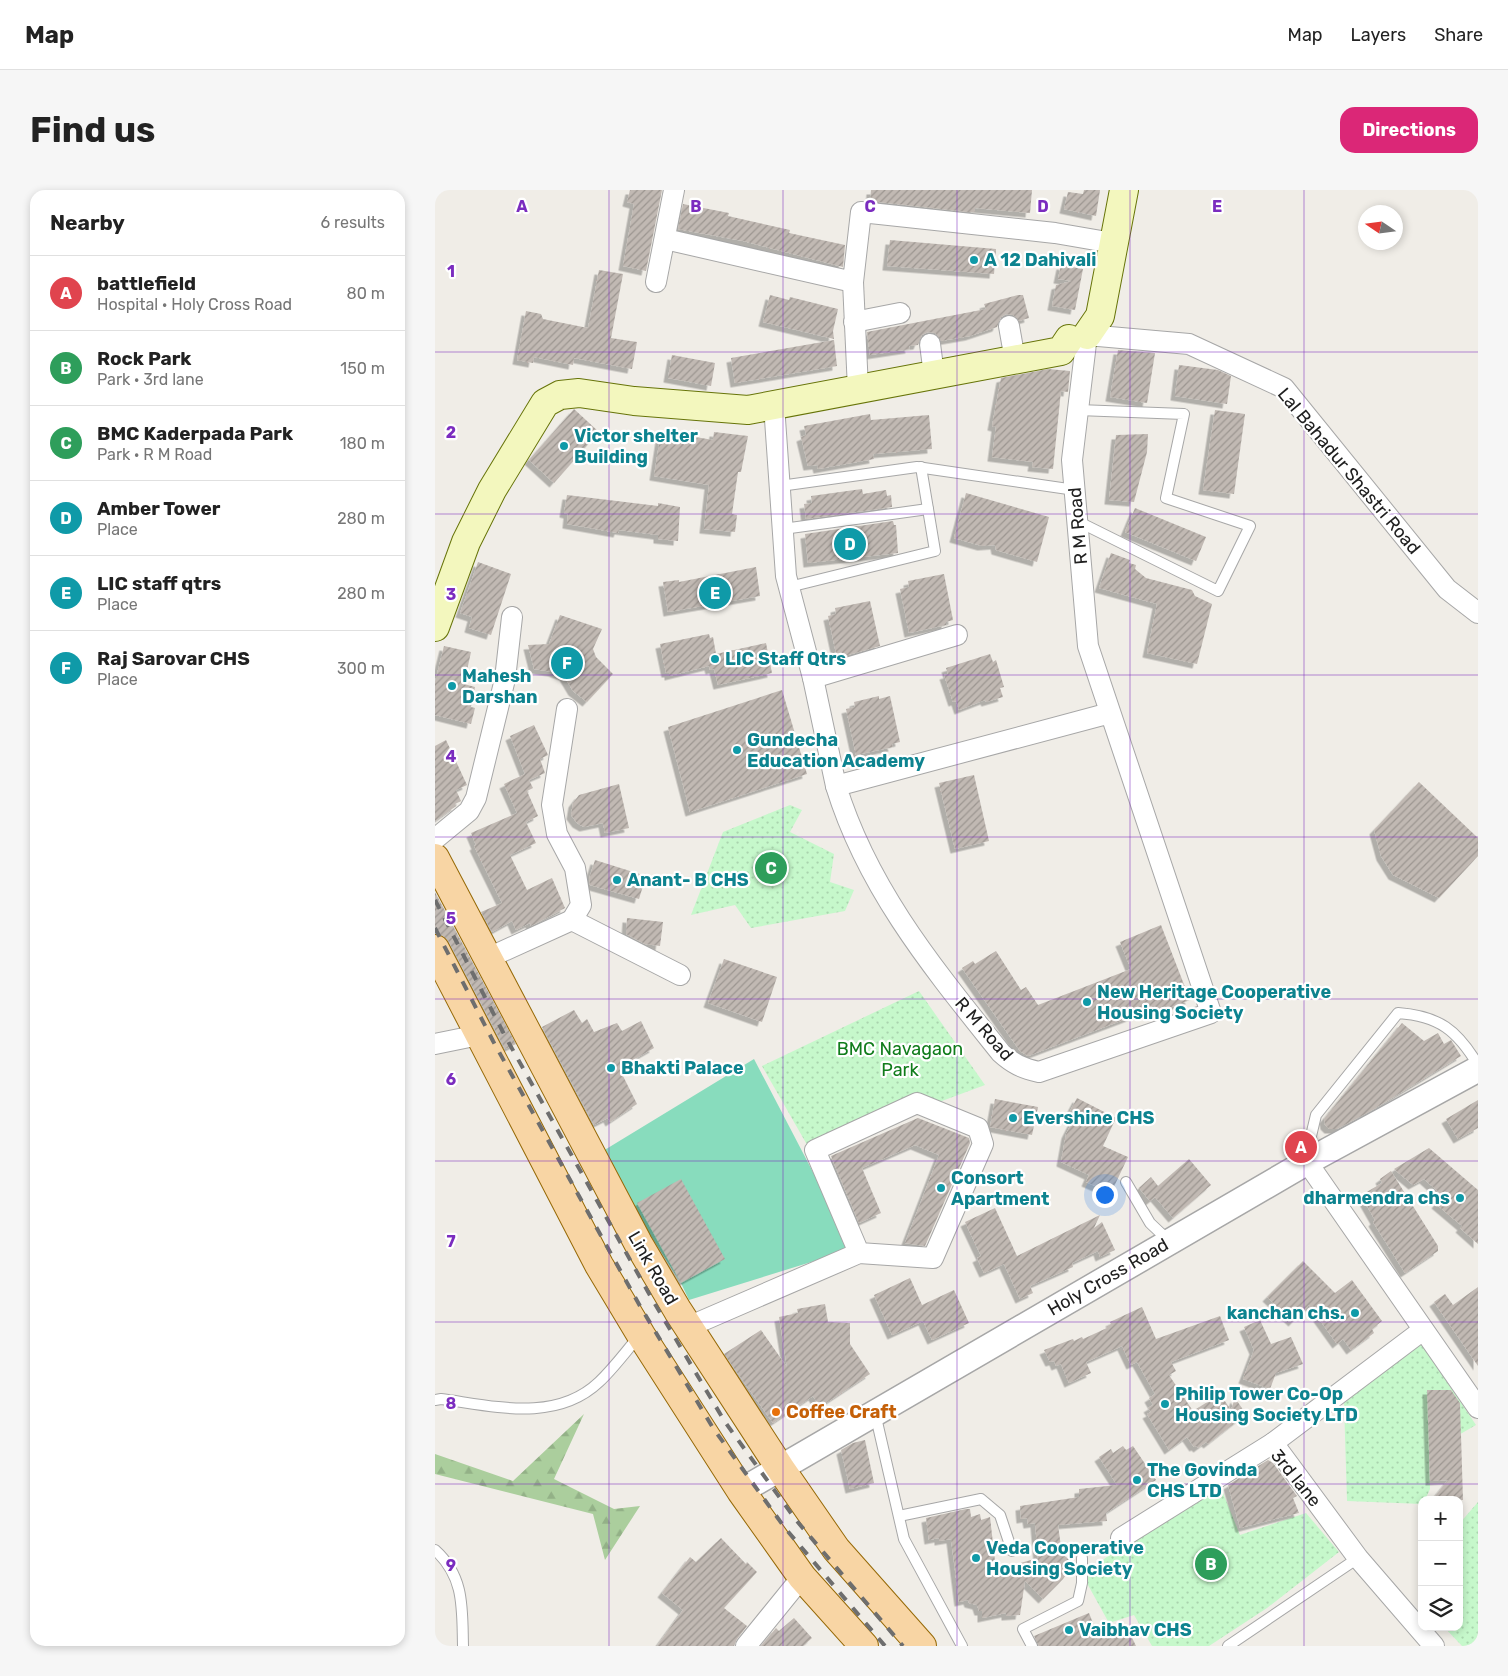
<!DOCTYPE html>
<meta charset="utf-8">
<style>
:root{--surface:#fff;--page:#f6f6f6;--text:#222;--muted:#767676;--line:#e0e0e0;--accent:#db2777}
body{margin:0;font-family:Rubik,sans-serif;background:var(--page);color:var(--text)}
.controls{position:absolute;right:15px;bottom:15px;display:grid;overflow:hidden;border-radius:10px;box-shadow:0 2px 8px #0003}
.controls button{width:45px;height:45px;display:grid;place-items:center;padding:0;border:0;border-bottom:1px solid var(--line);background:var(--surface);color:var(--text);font:25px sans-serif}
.compass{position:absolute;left:923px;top:15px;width:45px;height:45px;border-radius:50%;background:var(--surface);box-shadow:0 2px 8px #0003;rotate:283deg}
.you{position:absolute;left:669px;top:1004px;width:18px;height:18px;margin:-12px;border:4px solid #fff;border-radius:50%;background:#1a73e8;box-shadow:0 0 0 8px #1a73e833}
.badge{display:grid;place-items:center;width:32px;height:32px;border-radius:50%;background:var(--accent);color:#fff;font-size:16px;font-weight:700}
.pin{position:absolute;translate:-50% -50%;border:2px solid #fff;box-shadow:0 1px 5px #0006}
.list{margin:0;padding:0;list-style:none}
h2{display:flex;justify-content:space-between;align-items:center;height:65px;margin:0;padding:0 20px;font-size:21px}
h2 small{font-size:16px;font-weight:400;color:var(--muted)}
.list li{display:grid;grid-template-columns:32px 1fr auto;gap:15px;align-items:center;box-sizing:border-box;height:75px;padding:0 20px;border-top:1px solid var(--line)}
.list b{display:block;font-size:19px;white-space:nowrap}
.list p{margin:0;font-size:16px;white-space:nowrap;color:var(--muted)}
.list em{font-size:16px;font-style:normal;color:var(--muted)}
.icon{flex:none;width:28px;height:28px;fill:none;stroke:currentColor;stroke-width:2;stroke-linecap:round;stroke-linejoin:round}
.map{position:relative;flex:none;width:1043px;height:1456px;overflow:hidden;border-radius:15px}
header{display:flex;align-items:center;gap:30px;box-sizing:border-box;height:70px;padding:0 25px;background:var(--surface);border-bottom:1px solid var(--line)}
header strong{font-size:24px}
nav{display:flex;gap:28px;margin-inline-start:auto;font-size:18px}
.intro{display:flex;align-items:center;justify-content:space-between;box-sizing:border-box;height:120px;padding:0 30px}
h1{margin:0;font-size:35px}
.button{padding:12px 22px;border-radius:15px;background:var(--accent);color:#fff;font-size:18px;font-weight:700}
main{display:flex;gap:30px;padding:0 30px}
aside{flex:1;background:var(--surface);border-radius:15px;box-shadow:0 2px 8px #0003}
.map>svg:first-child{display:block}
.forest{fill:url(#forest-firs)}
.park{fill:url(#park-dots)}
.pitch{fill:#88dcbd}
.building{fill:url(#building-hatch);filter:url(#shadow)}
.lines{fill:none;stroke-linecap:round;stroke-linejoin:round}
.service-casing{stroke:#a7a7a7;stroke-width:12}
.minor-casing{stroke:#a7a7a7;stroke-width:22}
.tertiary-casing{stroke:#a7a7a7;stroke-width:28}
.secondary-casing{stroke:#677409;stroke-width:30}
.primary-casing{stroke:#966906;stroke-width:30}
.service{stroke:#fff;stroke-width:10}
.minor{stroke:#fff;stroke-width:20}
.tertiary{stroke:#fff;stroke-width:25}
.secondary{stroke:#f3f7be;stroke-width:28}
.primary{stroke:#f8d5a4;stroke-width:28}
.rail{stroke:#6e6e6e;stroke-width:4;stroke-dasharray:10 10;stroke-linecap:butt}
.grid{fill:none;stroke:#7b2cbf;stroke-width:1;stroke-opacity:0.55}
.culture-dot{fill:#0f9aa8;stroke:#fff;stroke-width:2}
.food-dot{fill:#e8710a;stroke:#fff;stroke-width:2}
.labels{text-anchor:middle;stroke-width:4.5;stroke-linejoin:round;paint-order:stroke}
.culture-label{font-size:18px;font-weight:bold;fill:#0d838f;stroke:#fff;text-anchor:start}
.street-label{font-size:18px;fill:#202020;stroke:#fff}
.park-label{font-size:18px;fill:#107c1b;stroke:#fff}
.food-label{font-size:18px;font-weight:bold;fill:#c56008;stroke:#fff;text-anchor:start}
.grid-label{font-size:16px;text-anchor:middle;font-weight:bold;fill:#7b2cbf;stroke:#fff;stroke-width:4.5;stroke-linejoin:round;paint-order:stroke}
</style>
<header>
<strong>Map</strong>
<nav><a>Map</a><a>Layers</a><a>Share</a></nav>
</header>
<div class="intro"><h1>Find us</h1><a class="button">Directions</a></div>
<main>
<aside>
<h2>Nearby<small>6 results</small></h2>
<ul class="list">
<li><span class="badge" style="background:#e0444e">A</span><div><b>battlefield</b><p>Hospital · Holy Cross Road</p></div><em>80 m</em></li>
<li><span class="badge" style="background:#2e9e5b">B</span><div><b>Rock Park</b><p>Park · 3rd lane</p></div><em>150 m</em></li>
<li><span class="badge" style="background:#2e9e5b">C</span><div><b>BMC Kaderpada Park</b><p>Park · R M Road</p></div><em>180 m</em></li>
<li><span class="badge" style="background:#0f9aa8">D</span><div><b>Amber Tower</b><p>Place</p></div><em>280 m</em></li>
<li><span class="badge" style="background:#0f9aa8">E</span><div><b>LIC staff qtrs</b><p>Place</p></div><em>280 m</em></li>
<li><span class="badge" style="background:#0f9aa8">F</span><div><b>Raj Sarovar CHS</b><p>Place</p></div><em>300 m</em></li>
</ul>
</aside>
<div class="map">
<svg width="1043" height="1456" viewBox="0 0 1043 1456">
<defs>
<pattern id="forest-firs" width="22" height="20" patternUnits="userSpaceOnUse" patternTransform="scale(1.25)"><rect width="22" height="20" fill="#abce9d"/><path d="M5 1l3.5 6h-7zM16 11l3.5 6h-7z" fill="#93b187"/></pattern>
<pattern id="park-dots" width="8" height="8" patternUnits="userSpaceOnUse" patternTransform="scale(1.25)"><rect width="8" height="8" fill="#c6f8cb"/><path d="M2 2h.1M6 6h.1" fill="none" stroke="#aad4ae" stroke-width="1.8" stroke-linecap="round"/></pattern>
<pattern id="building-hatch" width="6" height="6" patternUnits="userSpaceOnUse" patternTransform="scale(1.25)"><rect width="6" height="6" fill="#c1b9b3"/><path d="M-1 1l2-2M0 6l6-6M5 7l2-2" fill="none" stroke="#9c9691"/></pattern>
<filter id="shadow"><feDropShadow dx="-4.5" dy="4.5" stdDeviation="0" flood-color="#0004"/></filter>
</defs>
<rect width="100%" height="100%" fill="#f0ede7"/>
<polygon class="forest" points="149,1224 119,1289 179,1319 205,1316 170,1370 158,1324 0,1284 0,1264 78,1291"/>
<g class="park">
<polygon points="355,615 367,620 355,642 399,664 395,692 419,700 410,721 316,738 300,715 256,725 288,642"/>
<polygon points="484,801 550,895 375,960 327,876"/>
<polygon points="986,1153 1041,1235 994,1262 995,1299 990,1310 987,1310 987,1314 912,1311 909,1213"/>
<polygon points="784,1293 805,1345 871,1323 904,1362 832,1418 774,1456 717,1456 699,1425 674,1433 648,1386 704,1341"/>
<polygon points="1043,1312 1043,1456 1027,1456 1009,1437 1024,1437 1024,1334"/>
</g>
<polygon class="pitch" points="319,869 418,1059 254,1110 246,1093 163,964"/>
<g class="building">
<polygon points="195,0 227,0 211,81 188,76 199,14 192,12"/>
<polygon points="436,0 597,0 595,23 540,18 540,22 533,22 435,11"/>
<polygon points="649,0 665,0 661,26 629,19 633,2 648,4"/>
<polygon points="248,14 294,23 293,26 355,40 354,43 410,55 408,77 308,51 243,39"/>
<polygon points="455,50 561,59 559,84 452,76"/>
<polygon points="626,75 648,79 640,120 617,116 621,95 637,91 623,89"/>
<polygon points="164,80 188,84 176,148 202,152 197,179 139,168 138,175 99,167 98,173 82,170 91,121 106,124 108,129 153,138"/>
<polygon points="335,105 354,110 355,107 403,119 398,141 399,149 328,132"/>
<polygon points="583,105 588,105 594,128 584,131 578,125 571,124 566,127 562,137 535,146 506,151 500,143 493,142 487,145 483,155 474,156 475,159 435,165 432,142 551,119 549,114"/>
<polygon points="399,150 402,176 300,193 296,168"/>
<polygon points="683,160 720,163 712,213 675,207"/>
<polygon points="237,165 280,173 276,196 233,188"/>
<polygon points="744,175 783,180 796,186 792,214 740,206"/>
<polygon points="613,179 635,181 633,202 626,201 618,279 597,277 598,272 557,267 561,237 557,236 566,188"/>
<polygon points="139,219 164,242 119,293 94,270"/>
<polygon points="780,220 810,224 799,304 768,300"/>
<polygon points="435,224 436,230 494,225 497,259 438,264 439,269 383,279 382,275 373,276 366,247 371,245 369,236"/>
<polygon points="226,241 278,250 279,242 313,246 306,282 303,282 297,324 302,325 300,342 269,339 274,295 219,286"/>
<polygon points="713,244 712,262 699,312 674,310 681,245"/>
<polygon points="427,299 428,304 451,300 452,306 456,305 457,317 371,329 369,314 377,313 376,306"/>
<polygon points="531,303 614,327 602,372 561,360 560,355 547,356 519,348"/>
<polygon points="132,305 223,316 223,313 245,317 243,351 223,349 223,345 184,340 183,343 132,334 133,324 129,323"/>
<polygon points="700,318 771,347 761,371 690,342"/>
<polygon points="458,331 459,335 461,335 463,363 373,373 370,344"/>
<polygon points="676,363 695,370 694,373 701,375 700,379 711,388 757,400 760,406 777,414 762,474 712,463 722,414 664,398"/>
<polygon points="43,372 76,384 56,445 34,438 37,427 25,423"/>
<polygon points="321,377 325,406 233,422 228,392 244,390 244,392"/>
<polygon points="509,384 518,430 511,432 511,435 474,443 465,399 474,397 473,391"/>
<polygon points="435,411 445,456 402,468 393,426 401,424 400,418"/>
<polygon points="125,425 167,439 158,459 161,467 178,484 152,512 138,501 129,486 118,482 99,479 93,455 114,454"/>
<polygon points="274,444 275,448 278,447 281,464 331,453 337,483 283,495 279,479 275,480 274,476 234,486 234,483 231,483 225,454"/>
<polygon points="9,456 36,462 29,494 40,497 36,517 40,518 36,534 0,525 0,492"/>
<polygon points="555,464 558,472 561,470 569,497 565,498 568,507 551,512 550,510 524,520 521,511 518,512 509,485 513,484 511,478"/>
<polygon points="347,500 372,584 255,622 233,537"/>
<polygon points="444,506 444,509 455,506 465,552 457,554 458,557 421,565 411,519 420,517 419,512"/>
<polygon points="99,535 113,565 105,569 110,583 94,590 98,598 92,601 103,626 91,632 101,653 75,665 92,700 117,688 130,718 96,736 95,733 81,740 77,731 57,742 46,722 67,713 39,656 41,655 36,643 82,623 69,594 90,584 75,546"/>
<polygon points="11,550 32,595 21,600 26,611 20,614 21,616 0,631 0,556"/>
<polygon points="539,585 554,651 520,659 504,593"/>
<polygon points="984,592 1043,648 1043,666 1004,708 958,685 946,666 939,640"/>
<polygon points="184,594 194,638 170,643 168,633 149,637 142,633 136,625 138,613 144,605"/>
<polygon points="160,670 211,686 204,709 155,695 154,689"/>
<polygon points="0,702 81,854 70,859 14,752 8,746 0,743"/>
<polygon points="192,728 228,732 225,756 210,754 191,744"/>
<polygon points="726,735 755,810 714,826 712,821 593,866 585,861 527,778 538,771 540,774 561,761 586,800 591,797 603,815 696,779 685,752"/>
<polygon points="289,769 342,787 327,832 273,813"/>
<polygon points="139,820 147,833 152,829 159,842 182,833 187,841 206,831 219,858 184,878 202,914 175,932 173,928 159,935 107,837"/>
<polygon points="967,833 989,851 1003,843 1009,854 1016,850 1026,866 934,922 902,939 894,939 890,935 889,929"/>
<polygon points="642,908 681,928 668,956 693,967 676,1003 651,992 654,985 626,972 631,944 639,928 633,925"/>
<polygon points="560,909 603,917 597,945 555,937"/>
<polygon points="1043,910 1043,938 1023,949 1011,929"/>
<polygon points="483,928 534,948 535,953 490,1056 470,1053 504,965 480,955 427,978 446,1023 424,1033 396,966"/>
<polygon points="994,958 1043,1000 1043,1054 1025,1038 1027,1036 1001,1014 1008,1006 989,989 978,995 959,979"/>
<polygon points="754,969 776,995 738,1028 720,1007 715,1011 704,998 716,987 723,996"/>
<polygon points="956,981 1003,1056 1003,1061 970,1083 938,1032 940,1030 928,1009 930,1008 930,1003 947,993 945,989"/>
<polygon points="246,989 290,1069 246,1093 202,1013"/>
<polygon points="560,1018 582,1066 665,1025 659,1038 667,1032 680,1060 665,1067 663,1061 637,1073 638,1077 595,1096 598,1103 585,1109 569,1074 549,1083 542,1068 546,1066 530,1032"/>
<polygon points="868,1071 900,1103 917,1090 947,1131 937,1139 939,1143 916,1160 908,1149 902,1154 874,1115 858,1132 832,1107"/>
<polygon points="475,1088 487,1115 519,1100 534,1133 497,1150 488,1131 457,1145 439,1105"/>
<polygon points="1043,1097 1043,1176 999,1112 1010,1104 1018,1115"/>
<polygon points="390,1114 393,1132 415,1133 415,1154 435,1184 385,1217 378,1206 338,1233 289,1164 326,1140 352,1177 344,1127 363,1123 362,1119"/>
<polygon points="707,1117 721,1149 785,1126 794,1150 736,1172 741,1181 734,1185 758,1221 785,1204 796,1220 800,1208 811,1224 773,1254 771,1252 763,1258 761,1256 759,1257 752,1247 734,1260 712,1224 716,1222 713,1218 718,1215 714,1208 720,1204 702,1172 696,1175 687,1156 651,1172 656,1183 634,1193 626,1174 621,1176 619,1171 615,1172 609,1160 638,1149 639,1151 647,1147 648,1149 672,1138 671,1137 676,1134 675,1132"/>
<polygon points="825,1130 836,1154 856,1147 868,1174 841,1183 835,1199 808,1189 819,1160 809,1137"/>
<polygon points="992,1200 1016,1200 1025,1213 1028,1310 997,1310 1013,1290 995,1291"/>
<polygon points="430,1250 439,1293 415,1299 406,1260 418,1253"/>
<polygon points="688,1256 691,1260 698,1256 721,1290 671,1323 672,1331 623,1335 627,1364 639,1373 628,1389 608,1409 590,1391 585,1425 571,1426 571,1423 547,1428 547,1421 544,1421 542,1415 534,1413 533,1410 524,1412 516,1349 504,1351 504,1348 494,1350 491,1328 531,1319 535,1319 536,1327 545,1324 546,1330 555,1327 561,1380 603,1368 600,1333 593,1334 592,1328 586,1329 585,1316 644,1307 644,1299 682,1295 664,1267 676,1259 678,1263"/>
<polygon points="833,1270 838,1273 862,1306 858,1308 864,1323 805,1338 793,1295"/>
<polygon points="286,1348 311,1374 312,1372 322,1382 289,1418 312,1436 302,1449 299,1456 222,1456 248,1420 227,1403 255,1367 261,1372"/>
<polygon points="654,1423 664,1448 691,1435 701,1456 604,1456 599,1446"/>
<polygon points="359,1428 377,1448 368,1456 326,1456 341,1438 344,1441"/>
</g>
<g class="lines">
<g class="service-casing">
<g id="service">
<polyline points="345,296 482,277 640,300"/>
<polyline points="642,331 783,401 815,336 731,308 749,224 643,220"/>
<polyline points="348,339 493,319"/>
<polyline points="354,397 500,361 486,277"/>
<path d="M878 967 876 946 881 925 963 823C1004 826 1022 840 1043 875"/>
<polyline points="691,992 715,1033 734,1051"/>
<path d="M0 1210 6 1209C58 1216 121 1233 164 1192 179 1178 191 1161 205 1145"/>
<polyline points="440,1223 469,1349 527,1456"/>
<polyline points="464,1326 546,1309 565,1325 577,1361"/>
<path d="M0 1360C30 1387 27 1419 28 1456"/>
<polyline points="597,1456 588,1439 643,1411 647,1393 647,1368"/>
<polyline points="793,1456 923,1368"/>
</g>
</g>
<g class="minor-casing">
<g id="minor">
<polyline points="230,49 418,92 426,22 620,43 678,53"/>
<polyline points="221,92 239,0"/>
<polyline points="418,92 423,199"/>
<polyline points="419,132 465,123"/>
<polyline points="574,136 580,170"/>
<polyline points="495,154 499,185"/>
<polyline points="339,215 351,386 378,488 401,596"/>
<polyline points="378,488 522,445"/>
<polyline points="132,519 117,615 122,644 140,678 146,715 137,730"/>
<path d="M675 523 401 596C433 700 499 779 566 863 578 874 587 878 604 882L776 823 653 456 637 270 652 145 754 154 849 198 1012 399 1043 423"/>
<polyline points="0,649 34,621 41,608 70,489 77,427"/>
<polyline points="53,768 137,730 245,785"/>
<polyline points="0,854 44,845"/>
<polyline points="872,972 1043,1218"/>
<polyline points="253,1137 424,1063 498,1068 548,954 543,938 482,913 380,960 424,1063"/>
<polyline points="838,1253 988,1140"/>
<polyline points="686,1348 838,1253 923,1368 999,1456"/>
<polyline points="311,1456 367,1387"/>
</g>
</g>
<g class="tertiary-casing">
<polyline id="tertiary" points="306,1301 872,972 1043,879"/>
</g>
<g class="secondary-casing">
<g id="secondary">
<polyline points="652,145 665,126 689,0"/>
<polyline points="0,437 31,352 57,300 110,213 125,205 144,203 199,211 313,220 626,161 634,149"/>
</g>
</g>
<g class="primary-casing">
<g id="primary">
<polyline points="0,668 203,1053 243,1121 345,1278 401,1359 487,1456"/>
<polyline points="0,759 164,1075 206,1145 306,1301 367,1387 429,1456"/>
</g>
</g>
<use href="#service" class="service"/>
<use href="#minor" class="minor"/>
<use href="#tertiary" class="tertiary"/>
<use href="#secondary" class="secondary"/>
<use href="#primary" class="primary"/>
<g class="rail">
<polyline points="0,710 70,846 217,1109 290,1232 361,1330 468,1456"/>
<polyline points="0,738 58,851 205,1116 278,1238 350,1338 450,1456"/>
</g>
</g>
<path class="grid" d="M174 0V1456M348 0V1456M522 0V1456M695 0V1456M869 0V1456M0 162H1043M0 324H1043M0 485H1043M0 647H1043M0 809H1043M0 971H1043M0 1132H1043M0 1294H1043"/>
<g class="culture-dot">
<circle cx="539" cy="70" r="5"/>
<circle cx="129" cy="256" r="5"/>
<circle cx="280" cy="469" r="5"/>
<circle cx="17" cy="496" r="5"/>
<circle cx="302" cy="560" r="5"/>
<circle cx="182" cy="690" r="5"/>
<circle cx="652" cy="812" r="5"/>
<circle cx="176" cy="878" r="5"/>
<circle cx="578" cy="928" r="5"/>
<circle cx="506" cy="998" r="5"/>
<circle cx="1025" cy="1008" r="5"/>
<circle cx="920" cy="1123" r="5"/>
<circle cx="730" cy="1214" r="5"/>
<circle cx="702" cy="1290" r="5"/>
<circle cx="541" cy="1368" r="5"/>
<circle cx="634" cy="1440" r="5"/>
</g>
<circle class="food-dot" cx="341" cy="1222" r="5"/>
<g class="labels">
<g class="culture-label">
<text x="549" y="76">A 12 Dahivali</text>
<text x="139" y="252">Victor shelter<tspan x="139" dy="21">Building</tspan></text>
<text x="290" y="475">LIC Staff Qtrs</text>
<text x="27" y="492">Mahesh<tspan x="27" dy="21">Darshan</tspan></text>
<text x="312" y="556">Gundecha<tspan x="312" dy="21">Education Academy</tspan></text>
<text x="192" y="696">Anant- B CHS</text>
<text x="662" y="808">New Heritage Cooperative<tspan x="662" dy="21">Housing Society</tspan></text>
<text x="186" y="884">Bhakti Palace</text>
<text x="588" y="934">Evershine CHS</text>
<text x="516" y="994">Consort<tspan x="516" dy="21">Apartment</tspan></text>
<text x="1015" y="1014" text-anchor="end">dharmendra chs</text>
<text x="910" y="1129" text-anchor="end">kanchan chs.</text>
<text x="740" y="1210">Philip Tower Co-Op<tspan x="740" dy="21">Housing Society LTD</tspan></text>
<text x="712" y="1286">The Govinda<tspan x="712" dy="21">CHS LTD</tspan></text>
<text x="551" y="1364">Veda Cooperative<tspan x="551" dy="21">Housing Society</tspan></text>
<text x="644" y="1446">Vaibhav CHS</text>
</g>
<g class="street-label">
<text transform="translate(914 281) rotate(50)" y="6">Lal Bahadur Shastri Road</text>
<text transform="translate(643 336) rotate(-95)" y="6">R M Road</text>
<text transform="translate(549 839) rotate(49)" y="6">R M Road</text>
<text transform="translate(218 1078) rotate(60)" y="6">Link Road</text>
<text transform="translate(673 1087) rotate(-30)" y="6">Holy Cross Road</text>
<text transform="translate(861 1288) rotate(51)" y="6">3rd lane</text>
</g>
<g class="park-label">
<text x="465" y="865">BMC Navagaon<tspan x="465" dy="21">Park</tspan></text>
</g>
<g class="food-label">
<text x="351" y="1228">Coffee Craft</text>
</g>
</g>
<g class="grid-label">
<text x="87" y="22">A</text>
<text x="261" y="22">B</text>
<text x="435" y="22">C</text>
<text x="608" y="22">D</text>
<text x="782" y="22">E</text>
<text x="16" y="87">1</text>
<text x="16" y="248">2</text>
<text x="16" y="410">3</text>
<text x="16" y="572">4</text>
<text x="16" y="734">5</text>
<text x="16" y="895">6</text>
<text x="16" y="1057">7</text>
<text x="16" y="1219">8</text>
<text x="16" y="1381">9</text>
</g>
</svg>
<div class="controls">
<button>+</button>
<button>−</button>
<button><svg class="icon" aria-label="layers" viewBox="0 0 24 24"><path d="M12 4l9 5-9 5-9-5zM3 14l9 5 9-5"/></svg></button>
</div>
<svg class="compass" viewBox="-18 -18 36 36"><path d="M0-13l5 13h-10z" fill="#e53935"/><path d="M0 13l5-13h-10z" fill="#767676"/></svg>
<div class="you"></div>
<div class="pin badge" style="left:866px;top:957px;background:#e0444e">A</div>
<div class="pin badge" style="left:776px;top:1374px;background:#2e9e5b">B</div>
<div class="pin badge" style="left:336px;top:678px;background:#2e9e5b">C</div>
<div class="pin badge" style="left:415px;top:354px;background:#0f9aa8">D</div>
<div class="pin badge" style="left:280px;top:403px;background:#0f9aa8">E</div>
<div class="pin badge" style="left:132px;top:473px;background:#0f9aa8">F</div>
</div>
</main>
